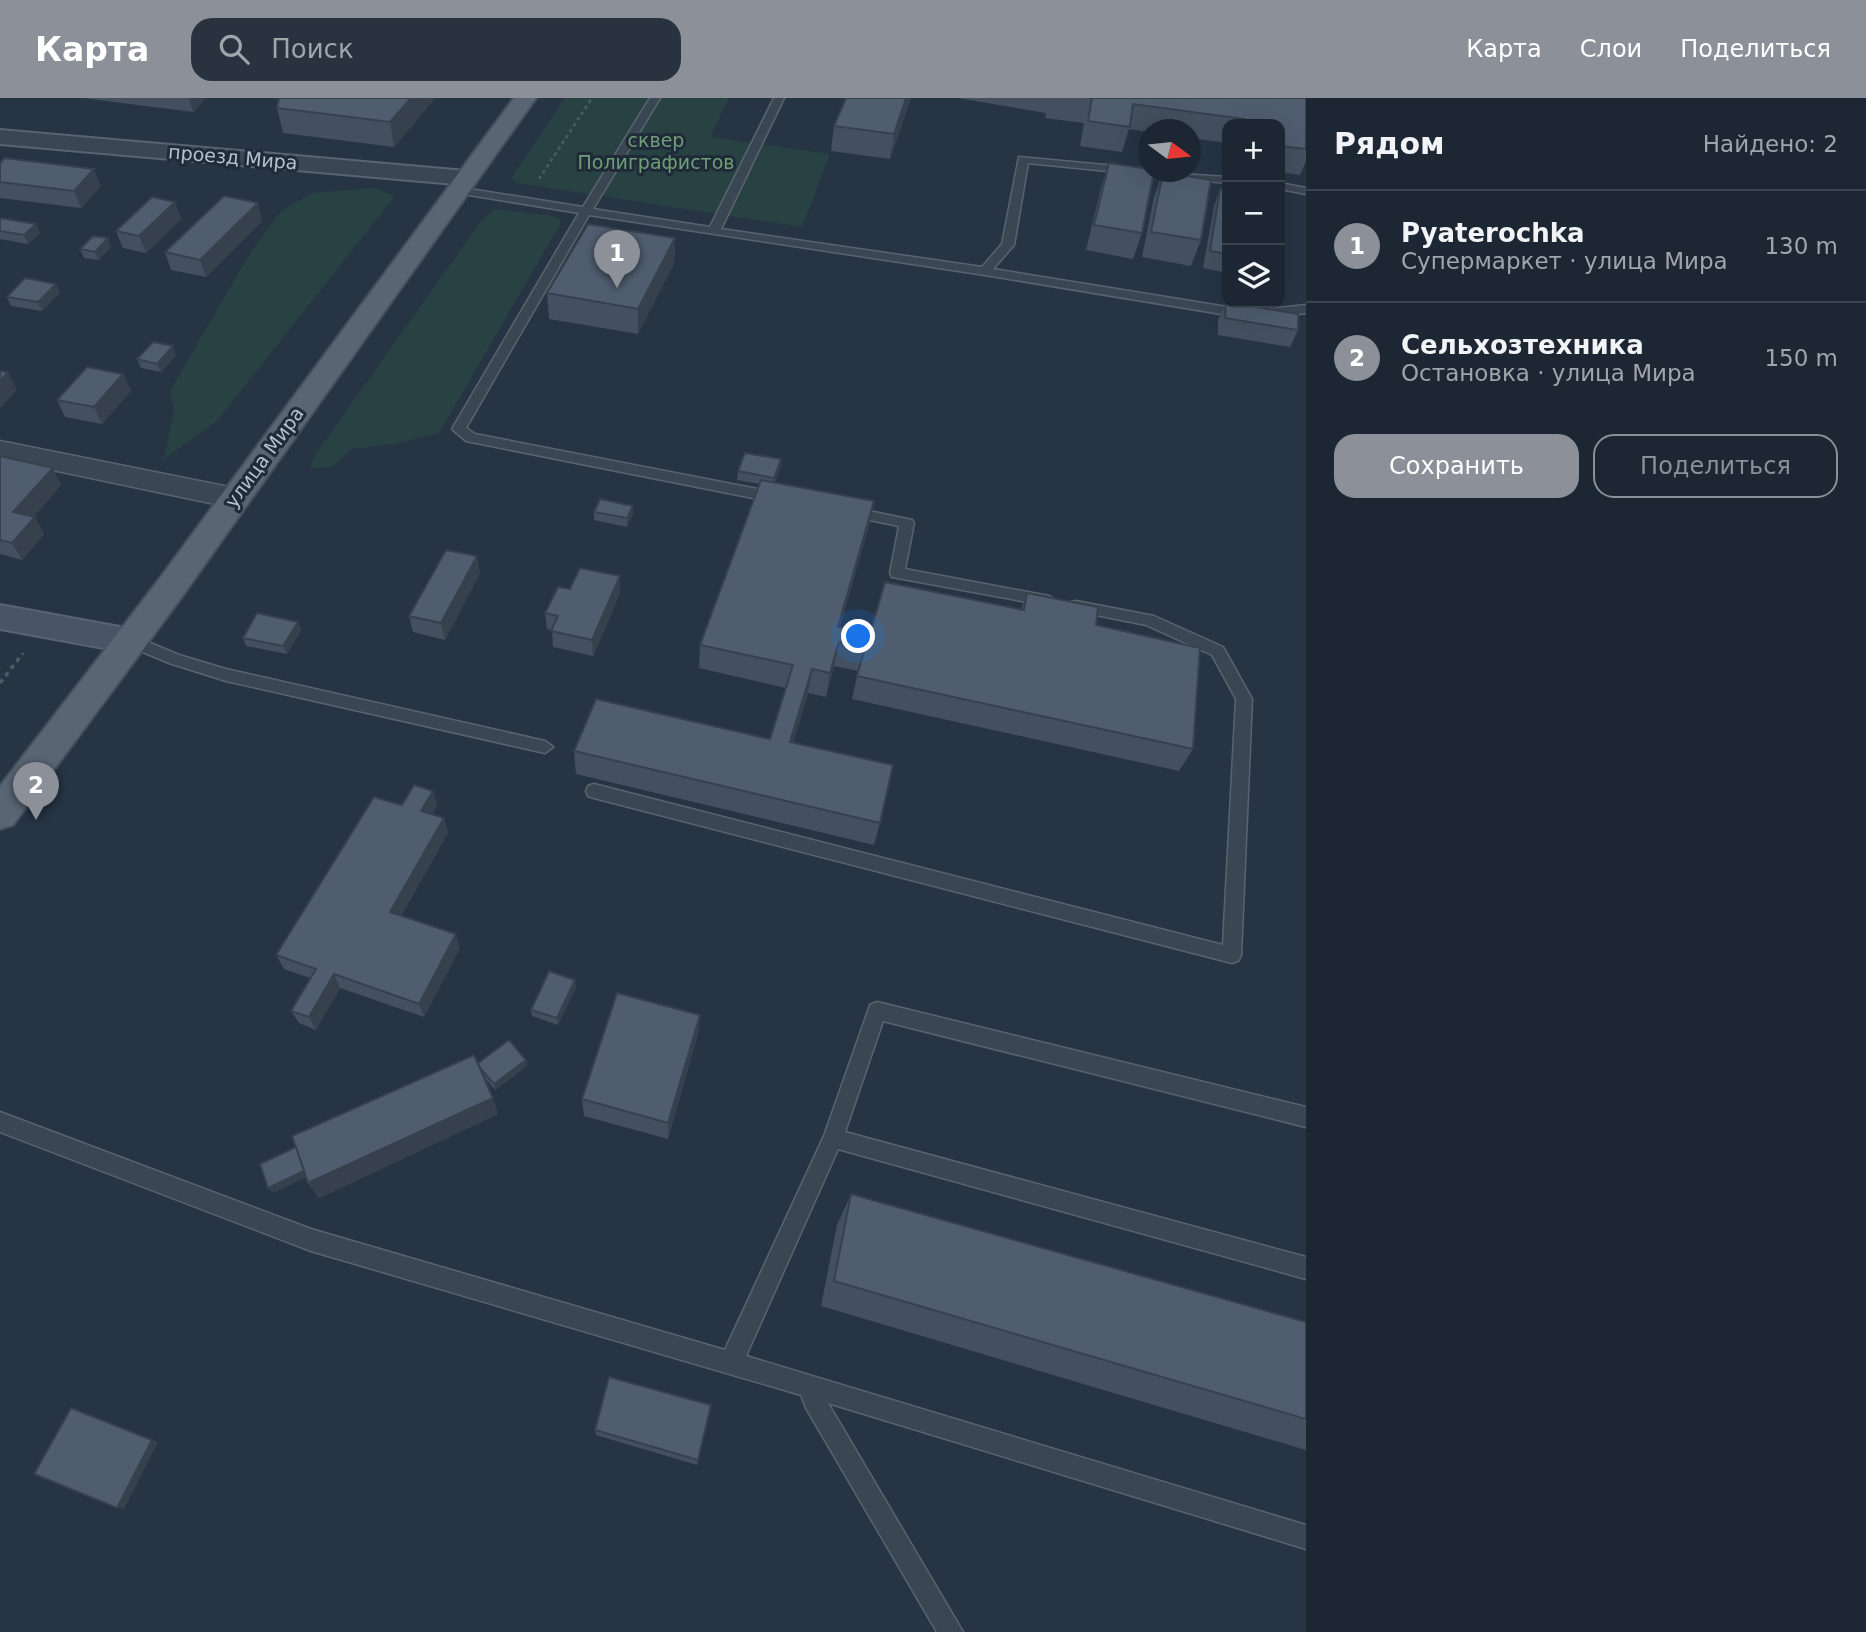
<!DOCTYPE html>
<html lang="ru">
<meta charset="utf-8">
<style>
:root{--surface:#1c2733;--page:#29333f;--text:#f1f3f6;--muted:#a0a5ac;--line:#3a444e;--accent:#8c9099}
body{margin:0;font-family:"DejaVu Sans",sans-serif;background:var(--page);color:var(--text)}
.controls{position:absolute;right:21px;top:21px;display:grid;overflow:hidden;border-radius:14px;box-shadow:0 7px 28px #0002}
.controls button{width:63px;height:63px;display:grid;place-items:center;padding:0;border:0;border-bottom:2px solid var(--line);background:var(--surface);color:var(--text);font:35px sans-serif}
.compass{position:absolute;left:1138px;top:21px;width:63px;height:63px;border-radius:50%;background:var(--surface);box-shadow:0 7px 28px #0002;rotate:105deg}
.you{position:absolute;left:859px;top:539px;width:24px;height:24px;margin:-18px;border:5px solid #fff;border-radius:50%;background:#1a73e8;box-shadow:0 0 0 10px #1a73e833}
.badge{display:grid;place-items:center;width:46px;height:46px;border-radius:50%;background:var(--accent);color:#fff;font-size:23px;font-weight:700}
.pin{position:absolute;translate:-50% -58px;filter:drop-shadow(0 2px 4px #0008)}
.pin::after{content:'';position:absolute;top:37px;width:24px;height:21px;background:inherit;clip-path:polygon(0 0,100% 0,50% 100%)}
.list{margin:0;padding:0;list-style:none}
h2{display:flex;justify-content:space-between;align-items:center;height:91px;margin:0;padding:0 28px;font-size:30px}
h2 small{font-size:23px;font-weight:400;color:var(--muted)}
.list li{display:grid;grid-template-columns:46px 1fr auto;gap:21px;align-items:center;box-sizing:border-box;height:112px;padding:0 28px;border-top:2px solid var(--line)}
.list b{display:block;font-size:26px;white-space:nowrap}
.list p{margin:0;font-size:23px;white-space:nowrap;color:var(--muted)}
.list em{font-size:23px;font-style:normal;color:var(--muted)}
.actions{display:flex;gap:14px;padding:21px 28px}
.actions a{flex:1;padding:16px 0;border:2px solid var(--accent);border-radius:21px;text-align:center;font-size:24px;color:var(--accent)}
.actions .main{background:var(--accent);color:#fff}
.icon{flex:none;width:38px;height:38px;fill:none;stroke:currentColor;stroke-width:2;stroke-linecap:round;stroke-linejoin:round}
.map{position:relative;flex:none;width:1306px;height:1534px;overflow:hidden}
header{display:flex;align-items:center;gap:42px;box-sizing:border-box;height:98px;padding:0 35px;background:var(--accent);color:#fff}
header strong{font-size:33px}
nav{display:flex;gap:38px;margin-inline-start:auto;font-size:24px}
.search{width:490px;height:63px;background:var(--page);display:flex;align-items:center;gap:18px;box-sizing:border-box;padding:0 24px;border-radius:21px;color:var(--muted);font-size:26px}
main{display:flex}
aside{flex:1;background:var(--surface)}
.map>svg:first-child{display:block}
.green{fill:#284244}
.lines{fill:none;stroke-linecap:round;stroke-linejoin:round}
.service-casing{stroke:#596470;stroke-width:3}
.minor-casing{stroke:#596470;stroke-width:3}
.tertiary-casing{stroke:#596470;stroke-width:4}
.secondary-casing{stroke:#596470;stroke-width:4}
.primary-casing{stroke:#444f5c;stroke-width:4}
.path-far1{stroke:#475f61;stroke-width:2.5;stroke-dasharray:3.5 3.5;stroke-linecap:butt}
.path{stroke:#475f61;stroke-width:3.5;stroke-dasharray:4.5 4.5;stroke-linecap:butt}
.service{fill:#3b4653;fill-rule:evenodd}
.minor{fill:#3b4653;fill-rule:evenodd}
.tertiary{fill:#3b4653;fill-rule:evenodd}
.secondary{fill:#495566;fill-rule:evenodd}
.primary{fill:#596573;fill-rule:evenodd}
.wall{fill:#44505f}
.shaded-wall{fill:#37414e}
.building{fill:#4f5d6f;stroke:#37414e;stroke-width:2}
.labels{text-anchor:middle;stroke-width:6;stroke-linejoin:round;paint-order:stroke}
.far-park-label{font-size:19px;fill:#6f9e78;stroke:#1f2b38}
.far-street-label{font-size:19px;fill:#b8c1cd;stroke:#1f2b38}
</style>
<header>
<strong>Карта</strong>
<div class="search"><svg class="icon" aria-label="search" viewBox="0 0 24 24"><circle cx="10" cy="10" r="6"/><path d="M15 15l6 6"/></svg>Поиск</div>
<nav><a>Карта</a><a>Слои</a><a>Поделиться</a></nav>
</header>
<main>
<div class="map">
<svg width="1306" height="1534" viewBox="0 0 1306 1534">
<rect width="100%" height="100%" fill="#263444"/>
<g class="green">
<polygon points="565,0 729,0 710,39 830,56 802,129 517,85 511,80"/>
<polygon points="373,90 395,98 217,323 164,361 174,311 170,293 247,160 281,113 312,95"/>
<polygon points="495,111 552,118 562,123 439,335 394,346 352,351 332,369 310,370 315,357 481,123"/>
</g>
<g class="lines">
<g class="service-casing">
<g id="service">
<polygon points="650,0 660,0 593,111 710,129 774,0 784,0 721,131 982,169 1002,146 1019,59 1148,71 1148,74 1227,79 1227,85 1028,65 1014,147 993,171 1252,213 1306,207 1306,215 1252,221 985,177 589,117 466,330 475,336 778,395 785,400 778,405 466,343 452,331 579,115 457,95 451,92 457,89 583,109"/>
<polygon points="1280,85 1306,90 1306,96 1280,91"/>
<polygon points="850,409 912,422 914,425 905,471 1049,498 1056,503 1049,508 892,479 890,475 899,428 845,417 843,414"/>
<polygon points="1076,503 1154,518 1223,549 1252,601 1241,857 1238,863 1232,865 594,700 588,698 586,693 588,688 594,686 1223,847 1236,601 1212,557 1146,527 1071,512 1068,508 1071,504"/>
<polygon points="131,537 179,557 226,571 545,643 553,649 545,655 226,583 169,565 126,547 123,543 126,539"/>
<polygon points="877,904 1306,1009 1306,1029 883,923 845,1034 1306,1159 1306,1181 838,1051 746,1258 1306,1427 1306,1451 828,1305 963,1534 937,1534 806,1310 801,1297 311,1153 0,1034 0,1014 311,1131 725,1252 824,1038 868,913 870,907"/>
</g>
</g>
<g class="minor-casing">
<polygon id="minor" points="0,343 234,390 244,393 249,400 244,407 234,410 0,361"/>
</g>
<g class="tertiary-casing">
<polygon id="tertiary" points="0,32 466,73 474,75 478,80 474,85 466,87 0,46"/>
</g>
<g class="secondary-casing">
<polygon id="secondary" points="0,507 131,531 143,534 148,543 143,552 131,555 0,531"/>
</g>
<g class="primary-casing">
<polygon id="primary" points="514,0 536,0 181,500 13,727 0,731 0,688 157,484"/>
</g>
<polyline class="path-far1" points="539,81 592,0"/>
<polyline class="path" points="0,585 23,555"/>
<use href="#service" class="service"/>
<use href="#minor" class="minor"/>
<use href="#tertiary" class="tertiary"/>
<use href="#secondary" class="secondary"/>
<use href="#primary" class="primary"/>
</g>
<g class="wall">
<polygon points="83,0 206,0 193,14"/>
<polygon points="279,0 435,0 394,49 283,35 277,10"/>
<polygon points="846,0 911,0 890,61 831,53 834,28"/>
<polygon points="958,0 1306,0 1306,63 1300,77 1280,74 1280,26 1227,26 1227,45 1191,40 1191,32 1149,32 1149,34 1129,31 1122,54 1080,48 1084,25 1045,20 1046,15"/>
<polygon points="0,65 101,88 81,110 0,100"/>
<polygon points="1109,65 1142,135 1133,161 1086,152 1101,90"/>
<polygon points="1163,74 1201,142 1191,168 1142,159 1154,99"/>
<polygon points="1220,91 1227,92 1227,175 1203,170 1214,108"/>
<polygon points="175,104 181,121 146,155 123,150 116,133"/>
<polygon points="0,120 36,126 40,135 28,146 0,141"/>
<polygon points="262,123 206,179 171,172 165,154"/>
<polygon points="675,140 674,165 638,236 549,221 547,195"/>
<polygon points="111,149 98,162 84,160 80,151"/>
<polygon points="60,194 42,213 11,208 7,199"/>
<polygon points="1226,204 1298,232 1290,249 1218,237 1218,222"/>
<polygon points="176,257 161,274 141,270 137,261"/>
<polygon points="123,276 131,293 102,326 65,319 57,302"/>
<polygon points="0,358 61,387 34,418 44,436 22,462 0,456"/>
<polygon points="781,361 780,370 775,384 874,403 869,428 840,529 870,536 1021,512 1027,495 1096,527 1193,651 1179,673 852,601 858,573 834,568 826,599 808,595 793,645 880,725 874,747 576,676 574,653 770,641 786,590 699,570 700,547 760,386 737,382 738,373"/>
<polygon points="594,414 633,416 627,429 594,422"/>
<polygon points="480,475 445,542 413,534 409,518"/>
<polygon points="620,478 620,495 593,558 553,549 552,532 547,531 545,515 570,491"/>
<polygon points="298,524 301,532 287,556 246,548 243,540"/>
<polygon points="433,693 437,708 432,717 444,720 448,735 401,818 460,850 424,919 340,890 316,932 299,925 291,913 310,880 284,871 276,857 402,707"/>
<polygon points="576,889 558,927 532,918 531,912"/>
<polygon points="700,917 698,936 668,1041 584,1018 582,1001"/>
<polygon points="526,962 527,968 495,992 483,978 498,1016 319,1100 308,1085 306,1079 273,1095 478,965"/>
<polygon points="851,1096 1306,1224 1306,1352 821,1208 837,1127"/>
<polygon points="711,1307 697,1367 596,1337 595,1332"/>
</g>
<g class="shaded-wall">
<polygon points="189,0 206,0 193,14"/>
<polygon points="411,0 435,0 394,49 390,24"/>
<polygon points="906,0 911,0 890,61 894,36"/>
<polygon points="94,71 101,88 81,110 74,93"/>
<polygon points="175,104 181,121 146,155 139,138"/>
<polygon points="258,105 262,123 206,179 200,162"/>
<polygon points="36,126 40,135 28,146 24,137"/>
<polygon points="108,140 111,149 98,162 95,154"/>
<polygon points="675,140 674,165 638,236 638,211"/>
<polygon points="56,186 60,194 42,213 38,204"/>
<polygon points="173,248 176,257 161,274 157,266"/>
<polygon points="8,274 17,292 0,310 0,283"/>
<polygon points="123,276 131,293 102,326 94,309"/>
<polygon points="781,361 780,370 773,389 774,380"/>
<polygon points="53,370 61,387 23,431 13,414"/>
<polygon points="874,403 869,428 833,553 838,529"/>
<polygon points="633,408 633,416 627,429 627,420"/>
<polygon points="35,419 44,436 22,462 12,445"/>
<polygon points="477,458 480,475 445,542 441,525"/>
<polygon points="620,478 620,495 593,558 592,542"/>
<polygon points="298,524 301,532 287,556 283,548"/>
<polygon points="839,544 834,568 826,599 830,575"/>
<polygon points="812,571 808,595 787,667 790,644"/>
<polygon points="433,693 437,708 426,728 421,713"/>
<polygon points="444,720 448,735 395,828 390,814"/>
<polygon points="456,836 460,850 424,919 419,906"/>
<polygon points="334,876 340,890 316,932 309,919"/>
<polygon points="575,882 576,889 558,927 557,920"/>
<polygon points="700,917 698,936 668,1041 668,1025"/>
<polygon points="526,962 527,968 495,992 494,986"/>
<polygon points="493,1000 498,1016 319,1100 308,1085"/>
<polygon points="305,1073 309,1078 273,1095 268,1090"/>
<polygon points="152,1342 158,1344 124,1411 117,1410"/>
</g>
<g class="building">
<polygon points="279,0 411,0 390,24 277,10"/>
<polygon points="846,0 906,0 894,36 834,28"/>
<polygon points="1089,0 1306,0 1306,51 1280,48 1280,26 1245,26 1245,21 1133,6 1130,29 1088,23 1092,0"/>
<polygon points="5,60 94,71 74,93 0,84 0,65"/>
<polygon points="1109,65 1149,71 1149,74 1154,74 1142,135 1094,127"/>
<polygon points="1163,74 1211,82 1201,142 1151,134"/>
<polygon points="1220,91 1227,92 1227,156 1210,153"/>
<polygon points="224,98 258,105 200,162 165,154"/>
<polygon points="152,99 175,104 139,138 116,133"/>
<polygon points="0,120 36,126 24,137 0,133"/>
<polygon points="588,126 675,140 638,211 547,195"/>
<polygon points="93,138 108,140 95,154 80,151"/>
<polygon points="25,180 56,186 38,204 7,199"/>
<polygon points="1226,204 1298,216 1298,232 1225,220"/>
<polygon points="153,244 173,248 157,266 137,261"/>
<polygon points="87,269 123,276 94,309 57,302"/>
<polygon points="0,273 8,274 0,283"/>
<polygon points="745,355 781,361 774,380 738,373"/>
<polygon points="0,358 53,370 13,414 35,419 12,445 0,442"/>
<polygon points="761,382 874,403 838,529 870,536 885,484 1024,512 1027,495 1098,509 1096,527 1200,550 1193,651 857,578 865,550 839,544 830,575 812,571 790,644 893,667 880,725 574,653 596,601 770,641 793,567 700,547"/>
<polygon points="600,401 633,408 627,420 594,414"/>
<polygon points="446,452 477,458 441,525 409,518"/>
<polygon points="580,470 620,478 592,542 551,533 558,518 545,515 558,489 570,491"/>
<polygon points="257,515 298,524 283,548 243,540"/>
<polygon points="414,687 433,693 421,713 444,720 390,814 456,836 419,906 334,876 309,919 291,913 316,871 276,857 374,699 402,707"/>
<polygon points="549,873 575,882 557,920 531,912"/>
<polygon points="617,895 700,917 668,1025 582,1001"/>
<polygon points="509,942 526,962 494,986 480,970 478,965"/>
<polygon points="474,957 493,1000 308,1085 292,1038"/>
<polygon points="296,1049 304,1073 268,1090 260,1066"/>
<polygon points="851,1096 1306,1224 1306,1321 834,1183"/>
<polygon points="609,1279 711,1307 698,1362 595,1332"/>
<polygon points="71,1310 152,1342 117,1410 34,1376"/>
</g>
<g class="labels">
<g class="far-park-label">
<text x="656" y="49">сквер<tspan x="656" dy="22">Полиграфистов</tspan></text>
</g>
<g class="far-street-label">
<text transform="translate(233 59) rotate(5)" y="7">проезд Мира</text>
<text transform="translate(264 359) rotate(-54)" y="7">улица Мира</text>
</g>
</g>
</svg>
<div class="controls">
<button>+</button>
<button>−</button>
<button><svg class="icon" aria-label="layers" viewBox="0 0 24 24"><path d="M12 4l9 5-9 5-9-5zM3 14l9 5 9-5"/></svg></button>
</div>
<svg class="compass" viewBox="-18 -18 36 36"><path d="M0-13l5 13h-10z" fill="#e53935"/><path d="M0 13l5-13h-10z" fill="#a0a5ac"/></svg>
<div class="you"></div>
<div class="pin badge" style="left:617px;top:190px">1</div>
<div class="pin badge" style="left:36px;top:722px">2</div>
</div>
<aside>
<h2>Рядом<small>Найдено: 2</small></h2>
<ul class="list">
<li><span class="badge">1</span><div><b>Pyaterochka</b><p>Супермаркет · улица Мира</p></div><em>130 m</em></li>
<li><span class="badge">2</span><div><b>Сельхозтехника</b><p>Остановка · улица Мира</p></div><em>150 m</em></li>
</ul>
<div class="actions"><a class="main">Сохранить</a><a>Поделиться</a></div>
</aside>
</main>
